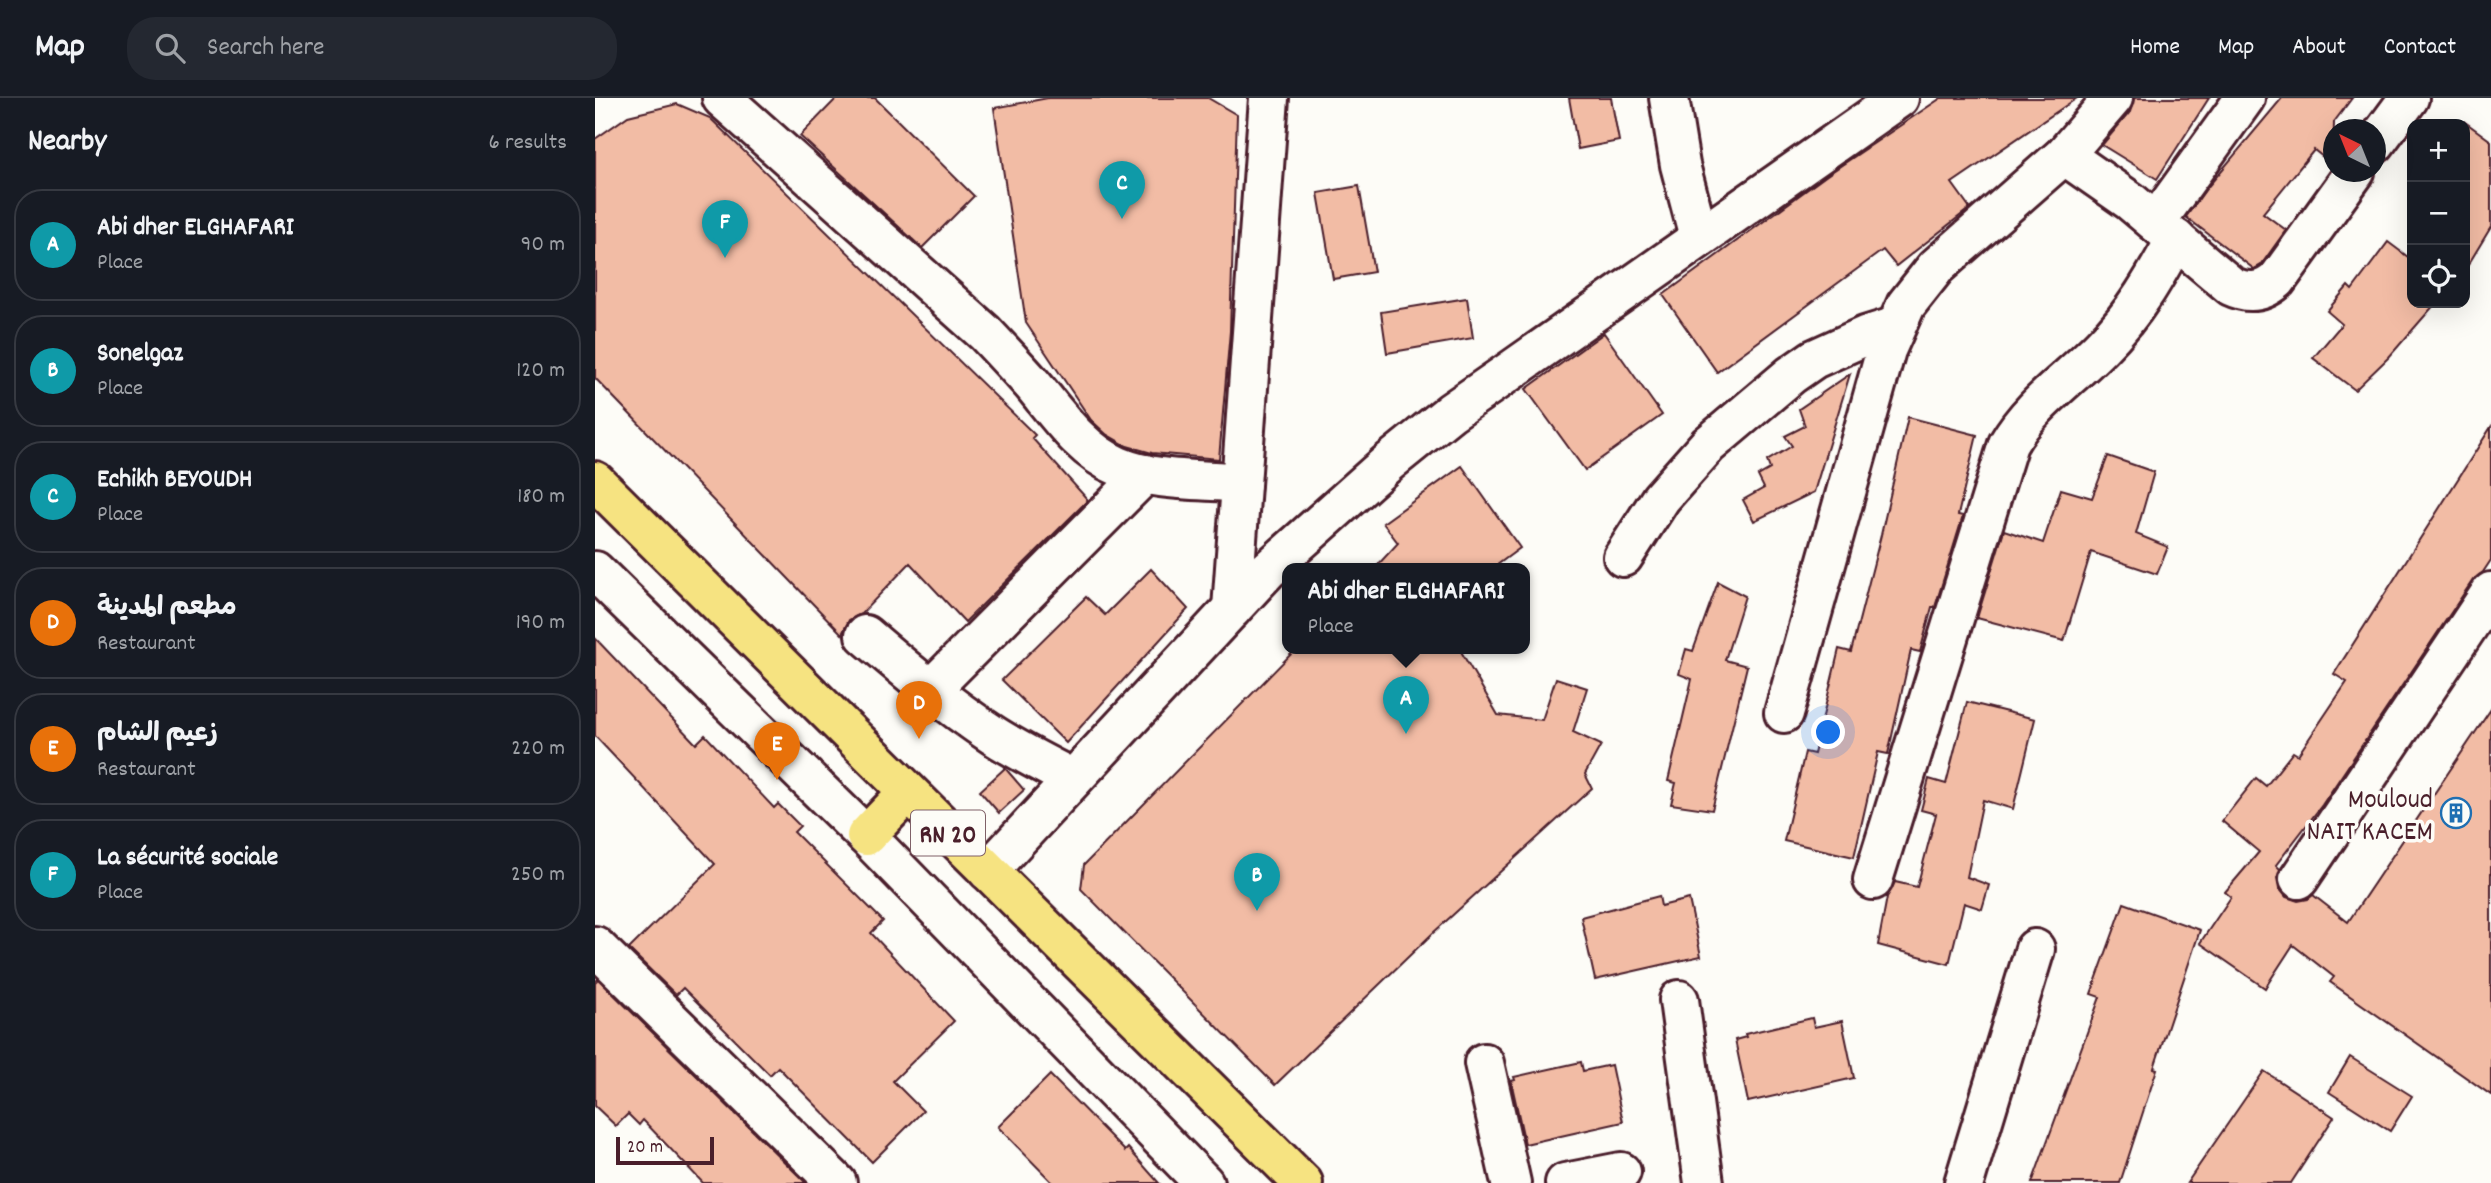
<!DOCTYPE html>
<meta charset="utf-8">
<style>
:root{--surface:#171b24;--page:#242831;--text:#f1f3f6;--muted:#9ea1a6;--line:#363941;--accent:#1f6fb2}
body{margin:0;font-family:Dekko,"Playpen Sans Arabic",sans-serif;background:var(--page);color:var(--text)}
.controls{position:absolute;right:21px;top:21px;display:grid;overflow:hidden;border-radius:14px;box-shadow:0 7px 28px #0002}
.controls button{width:63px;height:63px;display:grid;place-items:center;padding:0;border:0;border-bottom:2px solid var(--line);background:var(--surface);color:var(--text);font:35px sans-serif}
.compass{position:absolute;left:1728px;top:21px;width:63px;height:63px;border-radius:50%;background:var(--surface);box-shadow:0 7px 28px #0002;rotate:317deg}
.scale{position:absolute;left:21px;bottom:18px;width:98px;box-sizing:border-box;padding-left:7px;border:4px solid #4a1f2b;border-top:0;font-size:19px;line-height:24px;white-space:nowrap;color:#4a1f2b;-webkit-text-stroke:5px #fdfcf7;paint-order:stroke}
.you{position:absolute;left:1234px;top:635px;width:24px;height:24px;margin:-18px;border:5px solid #fff;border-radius:50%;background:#1a73e8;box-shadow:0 0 0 10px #1a73e833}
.badge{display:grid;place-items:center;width:46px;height:46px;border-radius:50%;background:var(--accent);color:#fff;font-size:23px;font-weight:700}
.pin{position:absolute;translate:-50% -58px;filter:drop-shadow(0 2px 4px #0008)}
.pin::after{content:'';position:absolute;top:37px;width:24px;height:21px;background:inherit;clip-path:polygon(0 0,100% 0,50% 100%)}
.popup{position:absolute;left:687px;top:465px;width:248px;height:91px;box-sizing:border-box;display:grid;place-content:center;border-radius:14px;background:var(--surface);filter:drop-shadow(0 2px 5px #0005);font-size:23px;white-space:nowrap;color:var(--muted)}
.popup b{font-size:26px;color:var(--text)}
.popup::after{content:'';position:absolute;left:50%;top:100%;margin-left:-14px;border:14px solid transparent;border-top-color:var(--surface)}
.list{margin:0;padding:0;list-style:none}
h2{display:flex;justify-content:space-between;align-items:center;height:91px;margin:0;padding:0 28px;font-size:30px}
h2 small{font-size:23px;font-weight:400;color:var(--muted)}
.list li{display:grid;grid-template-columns:46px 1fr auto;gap:21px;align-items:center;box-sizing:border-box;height:112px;margin:0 14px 14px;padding:0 14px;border:2px solid var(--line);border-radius:28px}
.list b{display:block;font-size:26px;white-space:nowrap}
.list p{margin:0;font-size:23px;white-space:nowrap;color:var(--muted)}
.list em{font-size:23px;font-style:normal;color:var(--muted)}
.icon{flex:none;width:38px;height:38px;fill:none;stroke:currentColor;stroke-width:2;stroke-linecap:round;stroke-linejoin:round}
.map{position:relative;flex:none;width:1896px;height:1085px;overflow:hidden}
header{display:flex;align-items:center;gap:42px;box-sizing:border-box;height:98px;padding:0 35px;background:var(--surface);border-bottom:2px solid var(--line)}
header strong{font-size:33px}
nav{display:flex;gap:38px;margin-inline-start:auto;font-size:24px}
.search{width:490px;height:63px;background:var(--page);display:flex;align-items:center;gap:18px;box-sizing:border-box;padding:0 24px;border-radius:28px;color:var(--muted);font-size:26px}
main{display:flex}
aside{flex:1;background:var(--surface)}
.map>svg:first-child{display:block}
.building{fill:#f2bca5;stroke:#4a1f2b;stroke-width:2}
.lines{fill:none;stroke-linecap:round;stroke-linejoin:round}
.minor-casing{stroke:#4a1f2b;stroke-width:44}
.major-casing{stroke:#4a1f2b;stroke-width:44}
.minor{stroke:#fdfcf7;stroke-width:38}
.major{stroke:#f6e381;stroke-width:38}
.labels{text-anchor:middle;stroke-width:7;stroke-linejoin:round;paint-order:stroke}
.shield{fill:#fdfcf7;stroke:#806168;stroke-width:2}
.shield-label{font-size:26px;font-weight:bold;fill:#4a1f2b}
.poi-label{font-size:28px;fill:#4a1f2b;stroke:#fdfcf7;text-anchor:end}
</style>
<header>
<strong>Map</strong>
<div class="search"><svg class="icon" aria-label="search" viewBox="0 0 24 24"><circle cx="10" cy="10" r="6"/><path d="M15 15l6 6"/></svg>Search here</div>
<nav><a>Home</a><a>Map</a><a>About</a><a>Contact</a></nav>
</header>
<main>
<aside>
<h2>Nearby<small>6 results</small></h2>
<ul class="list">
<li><span class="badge" style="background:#0f9aa8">A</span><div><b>Abi dher ELGHAFARI</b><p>Place</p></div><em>90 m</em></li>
<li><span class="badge" style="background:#0f9aa8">B</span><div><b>Sonelgaz</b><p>Place</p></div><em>120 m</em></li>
<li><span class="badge" style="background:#0f9aa8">C</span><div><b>Echikh BEYOUDH</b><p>Place</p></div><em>180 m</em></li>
<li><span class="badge" style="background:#e8710a">D</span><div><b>مطعم المدينة</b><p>Restaurant</p></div><em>190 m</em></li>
<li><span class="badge" style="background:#e8710a">E</span><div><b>زعيم الشام</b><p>Restaurant</p></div><em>220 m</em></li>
<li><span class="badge" style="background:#0f9aa8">F</span><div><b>La sécurité sociale</b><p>Place</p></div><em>250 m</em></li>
</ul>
</aside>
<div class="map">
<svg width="1896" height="1085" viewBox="0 0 1896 1085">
<rect width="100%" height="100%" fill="#fdfcf7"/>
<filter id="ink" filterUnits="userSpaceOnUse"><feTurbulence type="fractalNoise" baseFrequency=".0143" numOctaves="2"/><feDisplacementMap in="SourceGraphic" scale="14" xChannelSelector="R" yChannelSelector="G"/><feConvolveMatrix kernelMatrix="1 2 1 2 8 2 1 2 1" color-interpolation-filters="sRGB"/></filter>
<g filter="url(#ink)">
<g class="building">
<polygon points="242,0 280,0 379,98 327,150 205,38"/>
<polygon points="453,0 613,0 642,17 635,233 624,361 557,355 532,348 511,336 496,322 431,225 399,10"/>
<polygon points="974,0 1016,0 1024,43 983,51"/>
<polygon points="1346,0 1482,0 1357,85 1375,110 1301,168 1288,152 1122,274 1068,197 1232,77"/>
<polygon points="1539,0 1614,0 1562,81 1507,47 1535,14"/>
<polygon points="1687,0 1757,0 1739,24 1738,67 1719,52 1668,115 1691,132 1666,167 1659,171 1591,119 1611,91"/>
<polygon points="82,6 115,20 440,337 437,340 493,402 370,524 315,465 266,516 254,522 247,536 0,280 0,41 33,18"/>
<polygon points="1870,24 1896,43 1896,129 1870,172"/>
<polygon points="764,88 779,174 738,181 723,95"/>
<polygon points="1793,144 1817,162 1817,205 1841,205 1794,259 1760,292 1718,260 1747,226 1732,213 1753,188 1757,192"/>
<polygon points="872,200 878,240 792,255 786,214"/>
<polygon points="1009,235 1067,317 990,372 931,291"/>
<polygon points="1255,276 1219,394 1159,423 1148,402 1169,390 1163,378 1175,371 1172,363 1197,348 1190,338 1210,328 1204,311"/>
<polygon points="1313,319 1382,337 1363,417 1368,418 1340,509 1337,509 1325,554 1316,552 1293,656 1283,654 1259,759 1189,743 1210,654 1219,656 1244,551 1256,554 1286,437"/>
<polygon points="1896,329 1896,462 1888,474 1878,482 1727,707 1681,767 1685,771 1682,780 1684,790 1691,799 1703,803 1713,801 1718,797 1753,824 1896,611 1896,997 1735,884 1739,879 1698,847 1670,890 1605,845 1636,799 1630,794 1664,754 1627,723 1661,680 1671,688 1698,654 1703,657 1752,584 1739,576"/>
<polygon points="1513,358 1559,374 1541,436 1573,449 1562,476 1496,454 1469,543 1382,520 1409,432 1448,445 1466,391 1497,400"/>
<polygon points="867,368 925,450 898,470 780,470 803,445 788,425"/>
<polygon points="556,471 593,511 471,645 407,582 491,499 510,517"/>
<polygon points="1123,484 1150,498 1130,562 1152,568 1117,712 1076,706 1081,685 1073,683 1097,581 1084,576 1091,551 1098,553"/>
<polygon points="0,540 101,646 110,637 179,710 183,706 205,728 199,734 288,823 276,835 359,923 298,983 328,1013 277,1064 183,969 175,977 88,890 81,897 34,851 120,766 0,638"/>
<polygon points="702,550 864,550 903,617 947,622 961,580 992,590 978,634 1006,647 990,676 997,690 838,835 680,987 486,791 489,767"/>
<polygon points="1372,604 1440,621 1418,711 1388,702 1372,779 1394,787 1387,811 1369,805 1354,866 1283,847 1292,799 1300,784 1322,789 1341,716 1326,712 1334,681 1351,686"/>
<polygon points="410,670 429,692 404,715 385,693"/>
<polygon points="1064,798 1066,808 1094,801 1106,858 1000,882 986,819"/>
<polygon points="1529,805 1605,832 1559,970 1562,971 1525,1085 1437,1085 1505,899 1496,896"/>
<polygon points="3,881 211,1085 108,1085 48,1022 44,1027 33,1016 21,1028 0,1008 0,884"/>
<polygon points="1217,920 1219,929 1247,923 1259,980 1153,1004 1140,942 1151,939 1150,936"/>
<polygon points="1755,959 1817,998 1795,1033 1734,994"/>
<polygon points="986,964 988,973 1016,967 1028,1024 930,1046 916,983 920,982 919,979"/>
<polygon points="1669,973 1739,1019 1696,1085 1592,1085"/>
<polygon points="455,977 530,1053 533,1050 564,1085 458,1085 403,1029"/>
</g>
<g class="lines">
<g class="minor-casing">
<g id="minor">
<path d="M127 0 390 235C406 252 422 269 438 287 462 316 487 353 523 368 560 384 607 381 646 385"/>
<polyline points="1074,0 1085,67 1104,139"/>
<polyline points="1780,46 1814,0"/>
<path d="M1469 57 1535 103 1636 188C1653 196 1667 195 1682 182L1760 74"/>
<polyline points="1561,124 1650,0"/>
<polyline points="1028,459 1066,400 1113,347 1196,277 1219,261 1270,238 1299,229"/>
<polyline points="0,473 271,738 609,1085"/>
<polyline points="637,511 674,0"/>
<path d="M270 537C311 572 352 607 398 637 423 653 451 667 478 681"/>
<polyline points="335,592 550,376"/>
<polyline points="1189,615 1291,252 1311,207 1341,169 1469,57 1518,0"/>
<polyline points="393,773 673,472 793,365 856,314 911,276 1304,0"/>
<polyline points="1704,781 1896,494"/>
<path d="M1278 782 1413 346C1436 306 1475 281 1507 248 1540 215 1559 181 1581 141"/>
<polyline points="0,848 242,1085"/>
<polyline points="1084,902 1109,1085"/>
<polyline points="889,965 916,1085"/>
<polyline points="970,1085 1026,1074"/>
<polyline points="1369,1085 1440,851"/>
</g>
</g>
<g class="major-casing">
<g id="major">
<polyline points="0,383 708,1085"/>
<polyline points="271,738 313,694"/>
</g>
</g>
<use href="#minor" class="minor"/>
<use href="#major" class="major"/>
</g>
</g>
<defs>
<g id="building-ring" transform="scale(1.575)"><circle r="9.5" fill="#fdfcf7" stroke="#1f6fb2" stroke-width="1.5"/><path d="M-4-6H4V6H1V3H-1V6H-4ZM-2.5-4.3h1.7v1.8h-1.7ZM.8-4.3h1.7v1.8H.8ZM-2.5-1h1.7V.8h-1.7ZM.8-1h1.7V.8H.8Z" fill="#1f6fb2"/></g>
</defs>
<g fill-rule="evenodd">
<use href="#building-ring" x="1861" y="715"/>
</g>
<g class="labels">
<rect class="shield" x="316" y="712.5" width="74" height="45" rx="5"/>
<g class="shield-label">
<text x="353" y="744">RN 20</text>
</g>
<g class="poi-label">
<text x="1838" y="709">Mouloud<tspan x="1838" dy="32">NAIT KACEM</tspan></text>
</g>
</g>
</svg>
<div class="controls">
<button>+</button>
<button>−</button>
<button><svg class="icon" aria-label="locate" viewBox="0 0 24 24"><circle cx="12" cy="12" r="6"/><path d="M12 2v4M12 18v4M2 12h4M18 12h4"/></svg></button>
</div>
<svg class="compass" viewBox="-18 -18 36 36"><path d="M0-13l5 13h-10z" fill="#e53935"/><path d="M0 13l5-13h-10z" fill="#9ea1a6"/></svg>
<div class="scale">20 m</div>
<div class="you"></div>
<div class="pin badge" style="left:811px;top:636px;background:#0f9aa8">A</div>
<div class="popup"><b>Abi dher ELGHAFARI</b>Place</div>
<div class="pin badge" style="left:662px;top:813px;background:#0f9aa8">B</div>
<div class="pin badge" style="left:527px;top:121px;background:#0f9aa8">C</div>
<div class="pin badge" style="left:324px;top:641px;background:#e8710a">D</div>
<div class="pin badge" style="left:182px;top:682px;background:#e8710a">E</div>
<div class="pin badge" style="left:130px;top:160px;background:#0f9aa8">F</div>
</div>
</main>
